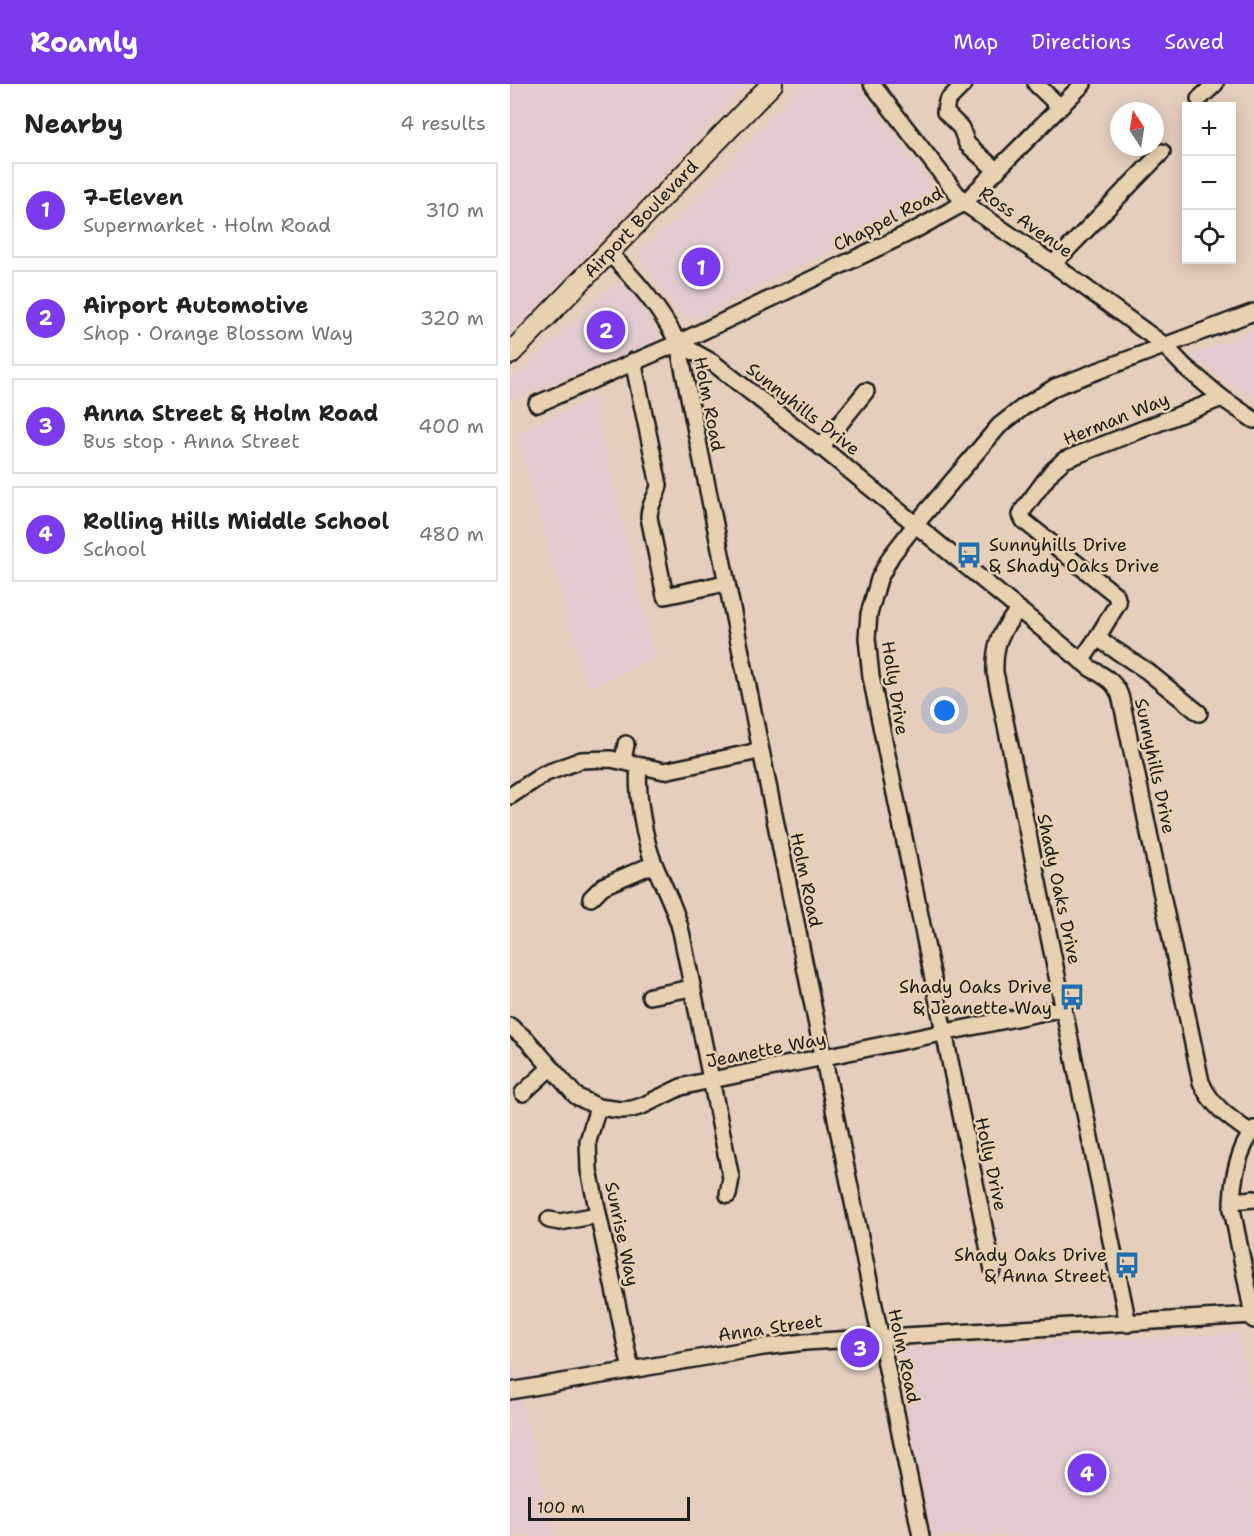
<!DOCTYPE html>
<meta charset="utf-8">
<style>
:root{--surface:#fff;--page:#f6f6f6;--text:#222;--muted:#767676;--line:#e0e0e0;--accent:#7c3aed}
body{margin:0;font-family:"Shantell Sans",sans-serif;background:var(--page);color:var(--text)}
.controls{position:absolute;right:18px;top:18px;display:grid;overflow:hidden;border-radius:0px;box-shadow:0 3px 15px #0003}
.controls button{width:54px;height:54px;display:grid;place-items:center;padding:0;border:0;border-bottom:2px solid var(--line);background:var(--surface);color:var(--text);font:30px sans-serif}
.compass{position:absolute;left:600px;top:18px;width:54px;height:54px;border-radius:50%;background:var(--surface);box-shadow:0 3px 15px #0003;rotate:348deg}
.scale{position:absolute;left:18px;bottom:15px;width:162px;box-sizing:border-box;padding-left:6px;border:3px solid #1c1c1c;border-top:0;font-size:16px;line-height:21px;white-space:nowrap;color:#1c1c1c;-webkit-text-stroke:4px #e8d1b1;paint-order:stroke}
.you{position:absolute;left:435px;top:627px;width:21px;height:21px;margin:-15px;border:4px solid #fff;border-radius:50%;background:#1a73e8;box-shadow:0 0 0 9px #1a73e833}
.badge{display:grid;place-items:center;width:39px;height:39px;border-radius:50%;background:var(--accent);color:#fff;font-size:20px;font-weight:700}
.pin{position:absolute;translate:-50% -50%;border:3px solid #fff;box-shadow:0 2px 6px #0006}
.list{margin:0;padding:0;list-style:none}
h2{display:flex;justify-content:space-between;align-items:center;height:78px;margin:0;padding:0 24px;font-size:26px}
h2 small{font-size:20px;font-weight:400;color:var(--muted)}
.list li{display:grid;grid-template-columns:39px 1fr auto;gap:18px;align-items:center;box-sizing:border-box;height:96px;margin:0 12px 12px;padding:0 12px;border:2px solid var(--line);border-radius:0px}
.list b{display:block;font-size:22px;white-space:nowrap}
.list p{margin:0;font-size:20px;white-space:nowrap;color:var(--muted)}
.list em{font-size:20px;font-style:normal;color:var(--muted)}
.icon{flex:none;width:33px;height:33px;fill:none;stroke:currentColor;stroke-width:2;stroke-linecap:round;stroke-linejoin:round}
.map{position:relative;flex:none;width:744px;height:1452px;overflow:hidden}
header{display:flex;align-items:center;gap:36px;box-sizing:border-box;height:84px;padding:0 30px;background:var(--accent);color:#fff}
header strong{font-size:28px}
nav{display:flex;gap:33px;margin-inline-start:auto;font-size:21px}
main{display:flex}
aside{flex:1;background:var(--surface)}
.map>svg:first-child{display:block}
.built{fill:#e2cace}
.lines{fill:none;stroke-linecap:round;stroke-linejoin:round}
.minor-casing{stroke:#1c1c1c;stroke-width:20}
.major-casing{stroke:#1c1c1c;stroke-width:24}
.minor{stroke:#e8d1b1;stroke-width:15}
.major{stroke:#e8d1b1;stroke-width:20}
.labels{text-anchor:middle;stroke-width:5;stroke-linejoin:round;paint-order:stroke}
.street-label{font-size:18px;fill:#1c1c1c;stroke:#e8d1b1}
.poi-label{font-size:18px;fill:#1c1c1c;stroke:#e8d1b1;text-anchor:end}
</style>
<header>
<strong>Roamly</strong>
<nav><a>Map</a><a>Directions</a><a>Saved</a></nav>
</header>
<main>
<aside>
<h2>Nearby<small>4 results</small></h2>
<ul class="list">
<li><span class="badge">1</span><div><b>7-Eleven</b><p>Supermarket · Holm Road</p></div><em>310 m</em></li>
<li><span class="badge">2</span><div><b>Airport Automotive</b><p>Shop · Orange Blossom Way</p></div><em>320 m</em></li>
<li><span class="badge">3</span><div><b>Anna Street &amp; Holm Road</b><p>Bus stop · Anna Street</p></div><em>400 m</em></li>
<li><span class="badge">4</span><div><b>Rolling Hills Middle School</b><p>School</p></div><em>480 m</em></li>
</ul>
</aside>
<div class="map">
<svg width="744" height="1452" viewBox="0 0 744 1452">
<rect width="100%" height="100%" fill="#e5cebe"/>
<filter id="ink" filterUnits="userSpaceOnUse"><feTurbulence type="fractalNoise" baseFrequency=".0167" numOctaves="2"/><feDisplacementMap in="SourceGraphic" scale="12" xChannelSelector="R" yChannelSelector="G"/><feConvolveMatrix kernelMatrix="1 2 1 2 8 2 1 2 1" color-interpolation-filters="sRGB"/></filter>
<g filter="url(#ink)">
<g class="built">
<polygon points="0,0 237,0 16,235 0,250"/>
<polygon points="293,0 347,0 423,107 414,125 238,206 185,236 172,231 130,176 132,165 171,131"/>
<polygon points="116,198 150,253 128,265 0,316 0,298 101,202"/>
<polygon points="744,247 744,315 680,272"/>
<polygon points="83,314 145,574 78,605 7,349"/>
<polygon points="728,1250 744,1326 744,1452 423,1452 387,1277 389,1267 396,1265 492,1260"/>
<polygon points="0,1269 45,1452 0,1452"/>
</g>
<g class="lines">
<g class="minor-casing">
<g id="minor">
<polyline points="362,0 454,119 543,180 654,261 674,282 712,314 554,376 542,387 513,426 511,431 514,437 606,511 608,519 587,554 571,577"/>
<polyline points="454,0 437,17 435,28 451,44 457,60 487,87"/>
<polyline points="526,0 550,23"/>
<polyline points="689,15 705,0"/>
<path d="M99 169C127 197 150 224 168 259L411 1452"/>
<polyline points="543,180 652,68"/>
<path d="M168 259 202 278 311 363 580 584C594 592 607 598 611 615L691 998C701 1022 721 1035 741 1049"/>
<path d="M123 277 149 401C147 413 139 420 139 433L155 512 216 499"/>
<polyline points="712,314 744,336"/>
<polyline points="27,320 168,259 405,146 454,119 573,0"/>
<polyline points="311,363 356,307"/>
<path d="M509 525C491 547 484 558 485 588L618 1240"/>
<polyline points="587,554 637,587 689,629"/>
<polyline points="113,677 116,660"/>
<path d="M129 681C126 707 134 757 145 782 155 806 167 827 172 852L221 1094 218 1111"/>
<polyline points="0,712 34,690 71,676 101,675 154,687 240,669 250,665"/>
<polyline points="81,814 93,802 144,780"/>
<polyline points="140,912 182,904"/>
<polyline points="0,942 17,956 66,1012 88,1023 111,1026 122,1025 132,1022 171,1003 187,999 554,924"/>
<polyline points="13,1009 40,984"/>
<polyline points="88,1023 78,1057 79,1086 121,1286"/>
<path d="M744 1045C727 1068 722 1096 722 1125L744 1236"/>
<polyline points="722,1117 744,1115"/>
<polyline points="39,1136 50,1138 88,1131"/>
<polyline points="483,1186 361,593 357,554 359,530 369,495 381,472 405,441 489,342 516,321 545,303 744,228"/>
<polyline points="0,1307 253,1263 295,1258 744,1231"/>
</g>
</g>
<g class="major-casing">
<polyline id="major" points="0,270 262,0"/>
</g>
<use href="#minor" class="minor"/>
<use href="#major" class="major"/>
</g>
</g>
<defs>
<g id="bus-bare" transform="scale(2.07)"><path d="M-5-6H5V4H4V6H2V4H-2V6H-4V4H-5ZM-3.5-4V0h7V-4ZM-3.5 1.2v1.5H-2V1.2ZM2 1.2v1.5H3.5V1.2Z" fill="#1f6fb2" stroke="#e8d1b1" stroke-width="2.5" paint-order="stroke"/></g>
</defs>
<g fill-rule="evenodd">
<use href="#bus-bare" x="459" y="471"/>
<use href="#bus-bare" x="562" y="913"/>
<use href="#bus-bare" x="617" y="1181"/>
</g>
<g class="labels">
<g class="street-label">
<text transform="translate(131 135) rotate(-46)" y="6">Airport Boulevard</text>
<text transform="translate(378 135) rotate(-27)" y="6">Chappel Road</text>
<text transform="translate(516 138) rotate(35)" y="6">Ross Avenue</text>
<text transform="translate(199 320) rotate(79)" y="6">Holm Road</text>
<text transform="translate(293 325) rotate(38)" y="6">Sunnyhills Drive</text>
<text transform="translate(606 335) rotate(-22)" y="6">Herman Way</text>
<text transform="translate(385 604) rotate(81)" y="6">Holly Drive</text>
<text transform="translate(645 682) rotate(78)" y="6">Sunnyhills Drive</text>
<text transform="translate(296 796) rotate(78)" y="6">Holm Road</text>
<text transform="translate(549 805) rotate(78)" y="6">Shady Oaks Drive</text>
<text transform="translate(256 966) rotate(-11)" y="6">Jeanette Way</text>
<text transform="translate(481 1080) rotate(78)" y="6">Holly Drive</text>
<text transform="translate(112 1150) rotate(78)" y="6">Sunrise Way</text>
<text transform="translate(260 1244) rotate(-8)" y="6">Anna Street</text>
<text transform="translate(394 1272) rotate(78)" y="6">Holm Road</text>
</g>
<g class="poi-label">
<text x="479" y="467" text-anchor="start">Sunnyhills Drive<tspan x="479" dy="21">&amp; Shady Oaks Drive</tspan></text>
<text x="542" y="909">Shady Oaks Drive<tspan x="542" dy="21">&amp; Jeanette Way</tspan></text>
<text x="597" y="1177">Shady Oaks Drive<tspan x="597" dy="21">&amp; Anna Street</tspan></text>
</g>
</g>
</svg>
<div class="controls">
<button>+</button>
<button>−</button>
<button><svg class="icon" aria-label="locate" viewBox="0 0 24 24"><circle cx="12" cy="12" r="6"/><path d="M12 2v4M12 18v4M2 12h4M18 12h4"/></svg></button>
</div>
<svg class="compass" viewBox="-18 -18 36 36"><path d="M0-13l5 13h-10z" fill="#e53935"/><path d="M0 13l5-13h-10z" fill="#767676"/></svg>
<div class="scale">100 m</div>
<div class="you"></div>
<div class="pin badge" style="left:191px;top:183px">1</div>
<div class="pin badge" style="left:96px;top:246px">2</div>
<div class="pin badge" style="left:350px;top:1264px">3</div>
<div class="pin badge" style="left:577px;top:1389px">4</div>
</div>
</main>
